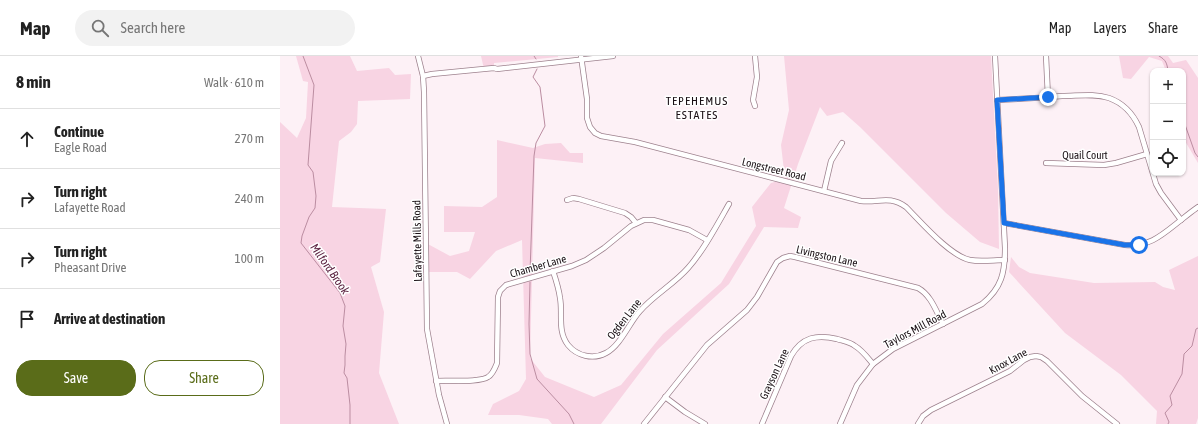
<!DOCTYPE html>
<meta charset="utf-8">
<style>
:root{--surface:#fff;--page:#f2f2f2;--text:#222;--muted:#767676;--line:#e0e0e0;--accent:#5a6c19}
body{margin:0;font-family:"Asap Condensed",sans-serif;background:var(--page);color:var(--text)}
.controls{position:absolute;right:12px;top:12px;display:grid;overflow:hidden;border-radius:8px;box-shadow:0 1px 3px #0004}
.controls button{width:36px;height:36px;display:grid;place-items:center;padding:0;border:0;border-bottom:1px solid var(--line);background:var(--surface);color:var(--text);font:20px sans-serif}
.stop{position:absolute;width:12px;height:12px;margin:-9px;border:3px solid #1a73e8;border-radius:50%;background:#fff}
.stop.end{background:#1a73e8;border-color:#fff;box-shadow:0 1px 4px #0008}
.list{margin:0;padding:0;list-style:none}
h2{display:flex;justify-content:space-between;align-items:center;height:52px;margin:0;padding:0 16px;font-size:17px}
h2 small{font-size:13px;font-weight:400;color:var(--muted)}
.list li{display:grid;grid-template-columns:26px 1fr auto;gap:12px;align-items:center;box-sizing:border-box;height:60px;padding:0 16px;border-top:1px solid var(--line)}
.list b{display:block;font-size:15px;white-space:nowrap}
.list p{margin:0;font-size:13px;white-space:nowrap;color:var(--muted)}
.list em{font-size:13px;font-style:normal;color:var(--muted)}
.actions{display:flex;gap:8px;padding:12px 16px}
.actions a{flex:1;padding:9px 0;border:1px solid var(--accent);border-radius:16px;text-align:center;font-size:14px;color:var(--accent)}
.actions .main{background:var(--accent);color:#fff}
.icon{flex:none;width:22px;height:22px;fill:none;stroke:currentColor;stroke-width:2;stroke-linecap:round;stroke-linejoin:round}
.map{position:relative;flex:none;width:918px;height:368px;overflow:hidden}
header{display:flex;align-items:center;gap:24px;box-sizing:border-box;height:56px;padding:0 20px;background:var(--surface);border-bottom:1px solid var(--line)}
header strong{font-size:19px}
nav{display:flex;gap:22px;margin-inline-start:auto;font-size:14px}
.search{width:280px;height:36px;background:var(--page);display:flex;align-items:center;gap:10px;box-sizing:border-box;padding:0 14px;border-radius:22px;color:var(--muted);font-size:15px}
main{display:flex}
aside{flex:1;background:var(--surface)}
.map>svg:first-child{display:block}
.green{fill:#f8d4e3}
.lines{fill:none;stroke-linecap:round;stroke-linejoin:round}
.stream{stroke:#bb8da1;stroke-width:1}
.minor-casing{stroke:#9d818d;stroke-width:6}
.minor{stroke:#fff;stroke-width:4.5}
.route{stroke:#1a73e8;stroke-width:5}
.labels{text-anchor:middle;stroke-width:3;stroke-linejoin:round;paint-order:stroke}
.street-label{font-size:11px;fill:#1a1015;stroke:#fff}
.neighbourhood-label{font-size:12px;letter-spacing:1px;fill:#1a1015;stroke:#fff}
.water-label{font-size:12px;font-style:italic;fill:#5c2341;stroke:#fff}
</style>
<header>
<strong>Map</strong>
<div class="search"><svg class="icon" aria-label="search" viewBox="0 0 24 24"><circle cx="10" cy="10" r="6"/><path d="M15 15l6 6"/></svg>Search here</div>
<nav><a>Map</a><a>Layers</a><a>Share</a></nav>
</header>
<main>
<aside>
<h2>8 min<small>Walk · 610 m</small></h2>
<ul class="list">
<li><svg class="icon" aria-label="ahead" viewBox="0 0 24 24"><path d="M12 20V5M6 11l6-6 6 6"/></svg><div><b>Continue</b><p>Eagle Road</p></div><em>270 m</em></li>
<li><svg class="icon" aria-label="right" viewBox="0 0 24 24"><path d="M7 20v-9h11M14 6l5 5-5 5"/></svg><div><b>Turn right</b><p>Lafayette Road</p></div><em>240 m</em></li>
<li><svg class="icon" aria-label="right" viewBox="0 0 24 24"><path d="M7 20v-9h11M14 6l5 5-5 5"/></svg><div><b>Turn right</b><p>Pheasant Drive</p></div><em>100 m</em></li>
<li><svg class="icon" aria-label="arrive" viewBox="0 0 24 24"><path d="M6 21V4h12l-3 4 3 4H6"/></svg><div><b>Arrive at destination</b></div></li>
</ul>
<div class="actions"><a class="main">Save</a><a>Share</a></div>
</aside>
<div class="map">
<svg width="918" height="368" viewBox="0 0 918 368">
<rect width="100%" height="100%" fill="#fdf1f6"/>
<g class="green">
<polygon points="16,0 70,0 77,15 109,12 115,19 131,18 130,43 78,45 77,68 71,76 59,85 52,151 106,153 100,206 91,211 104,256 99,317 119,368 0,368 0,66 17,82 26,62 28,26 23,25"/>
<polygon points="201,0 278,0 278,1 214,7 214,12 204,13"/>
<polygon points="504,0 711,0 718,133 719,193 700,186 666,157 580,71 563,56 547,60 540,51 518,108 504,152 521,161 518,172 484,171 449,228 377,294 321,368 272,368 268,363 239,359 208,359 213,348 239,335 246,323 242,184 216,195 190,223 177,216 145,216 146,187 170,200 189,195 195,176 164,176 164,150 202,151 217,141 217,84 253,92 265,88 281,87 290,97 303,97 303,107 255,102 250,302 265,321 314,341 341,329 383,278 441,227 476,170 472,151 491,127 505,123 501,89 509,54"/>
<polygon points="839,0 888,0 893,7 906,4 918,22 918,107 905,85 903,77 903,15 886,15 882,5 869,1 851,23 843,22"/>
<polygon points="918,200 918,362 916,368 876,368 877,355 841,319 785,277 729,216 731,201 739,211 750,217 814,227 875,226 883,231 895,234 889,214"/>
</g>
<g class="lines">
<g class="stream">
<polyline points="23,0 34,29 28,109 33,116 36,140 35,152 29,161 22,180 21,187 60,237 65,250 63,270 66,288 65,300 65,309 64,317 67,322 70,349 70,368"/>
<polyline points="254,0 256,3"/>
<path d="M879 0C886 4 887 7 888 15"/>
<polyline points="903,63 915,97 918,101"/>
<polyline points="250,217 254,100 256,87 265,70 260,31 253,21 257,13"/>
<polyline points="250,226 249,268 250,298 257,323 289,358 294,368"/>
<polyline points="888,368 889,366 885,357 892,349 890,340 902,318 904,298 912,290 916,273 918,272"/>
</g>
<g class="minor-casing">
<g id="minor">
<polyline points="138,0 143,20 144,36 147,273 159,339 167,368"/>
<path d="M301 0 307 43V62L310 71 315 77 321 80 355 86 581 145C599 147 609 139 626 151 641 166 670 200 690 204 701 206 714 204 725 204"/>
<polyline points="766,0 768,41"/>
<polyline points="143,20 152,18 214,12 217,13 333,0"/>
<path d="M717 44C739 43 761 42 782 40 798 40 814 37 829 42 843 47 853 58 859 71L876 128 881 137 901 164"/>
<polyline points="475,50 473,44 477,21 475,0"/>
<polyline points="766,107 824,109 836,107 867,98"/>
<polyline points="544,135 551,105 562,87"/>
<polyline points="287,144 293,142 299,143 345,157 351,161 356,167"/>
<path d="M724 167 845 189C870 191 882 179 901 164 906 160 912 155 918 151"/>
<path d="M273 215C276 224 279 233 280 242 283 257 277 275 288 289 297 300 313 304 326 297 341 289 349 267 360 255 374 239 394 228 408 212 424 194 437 169 449 148"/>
<path d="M156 325C169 324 199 327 208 321 213 318 215 312 217 307L218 241 220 235 226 229 292 210 306 204 324 192 351 170 364 164H373L409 174 427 184"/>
<polyline points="385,341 405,356 425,368"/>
<path d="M364 368 427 289 467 254 477 241 497 206 503 202 510 200 515 201 638 232C651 239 656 255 663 268"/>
<path d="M482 368 511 300C522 281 537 278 557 283 563 285 570 286 575 290 582 294 588 302 593 308"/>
<path d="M560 368 577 329 593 308 613 293 702 248C722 232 725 216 725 192L715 0"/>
<polyline points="638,368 643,360 651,354 730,315 744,304 750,301 756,300 761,301 767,305 802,340 837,368"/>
</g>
</g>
<use href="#minor" class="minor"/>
</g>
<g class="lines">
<polyline class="route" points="768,41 717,44 724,167 845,189 859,189"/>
</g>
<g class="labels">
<g class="street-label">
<text x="805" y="103">Quail Court</text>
<text transform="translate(494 113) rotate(14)" y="4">Longstreet Road</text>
<text transform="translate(137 185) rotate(-91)" y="4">Lafayette Mills Road</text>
<text transform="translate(547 200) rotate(13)" y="4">Livingston Lane</text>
<text transform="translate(258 210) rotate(-16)" y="4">Chamber Lane</text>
<text transform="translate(344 263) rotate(-52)" y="4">Ogden Lane</text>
<text transform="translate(635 273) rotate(-28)" y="4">Taylors Mill Road</text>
<text transform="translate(728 305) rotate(-29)" y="4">Knox Lane</text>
<text transform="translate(494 318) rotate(-65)" y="4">Grayson Lane</text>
</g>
<g class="neighbourhood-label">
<text x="417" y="49">TEPEHEMUS<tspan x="417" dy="14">ESTATES</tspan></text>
</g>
<g class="water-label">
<text transform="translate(50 213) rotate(55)" y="4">Milford Brook</text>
</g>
</g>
</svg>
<div class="controls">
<button>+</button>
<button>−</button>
<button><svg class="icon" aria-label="locate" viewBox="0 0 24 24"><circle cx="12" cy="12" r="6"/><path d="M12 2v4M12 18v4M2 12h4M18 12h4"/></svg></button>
</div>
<div class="stop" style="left:859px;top:189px"></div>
<div class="stop end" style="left:768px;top:41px"></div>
</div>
</main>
